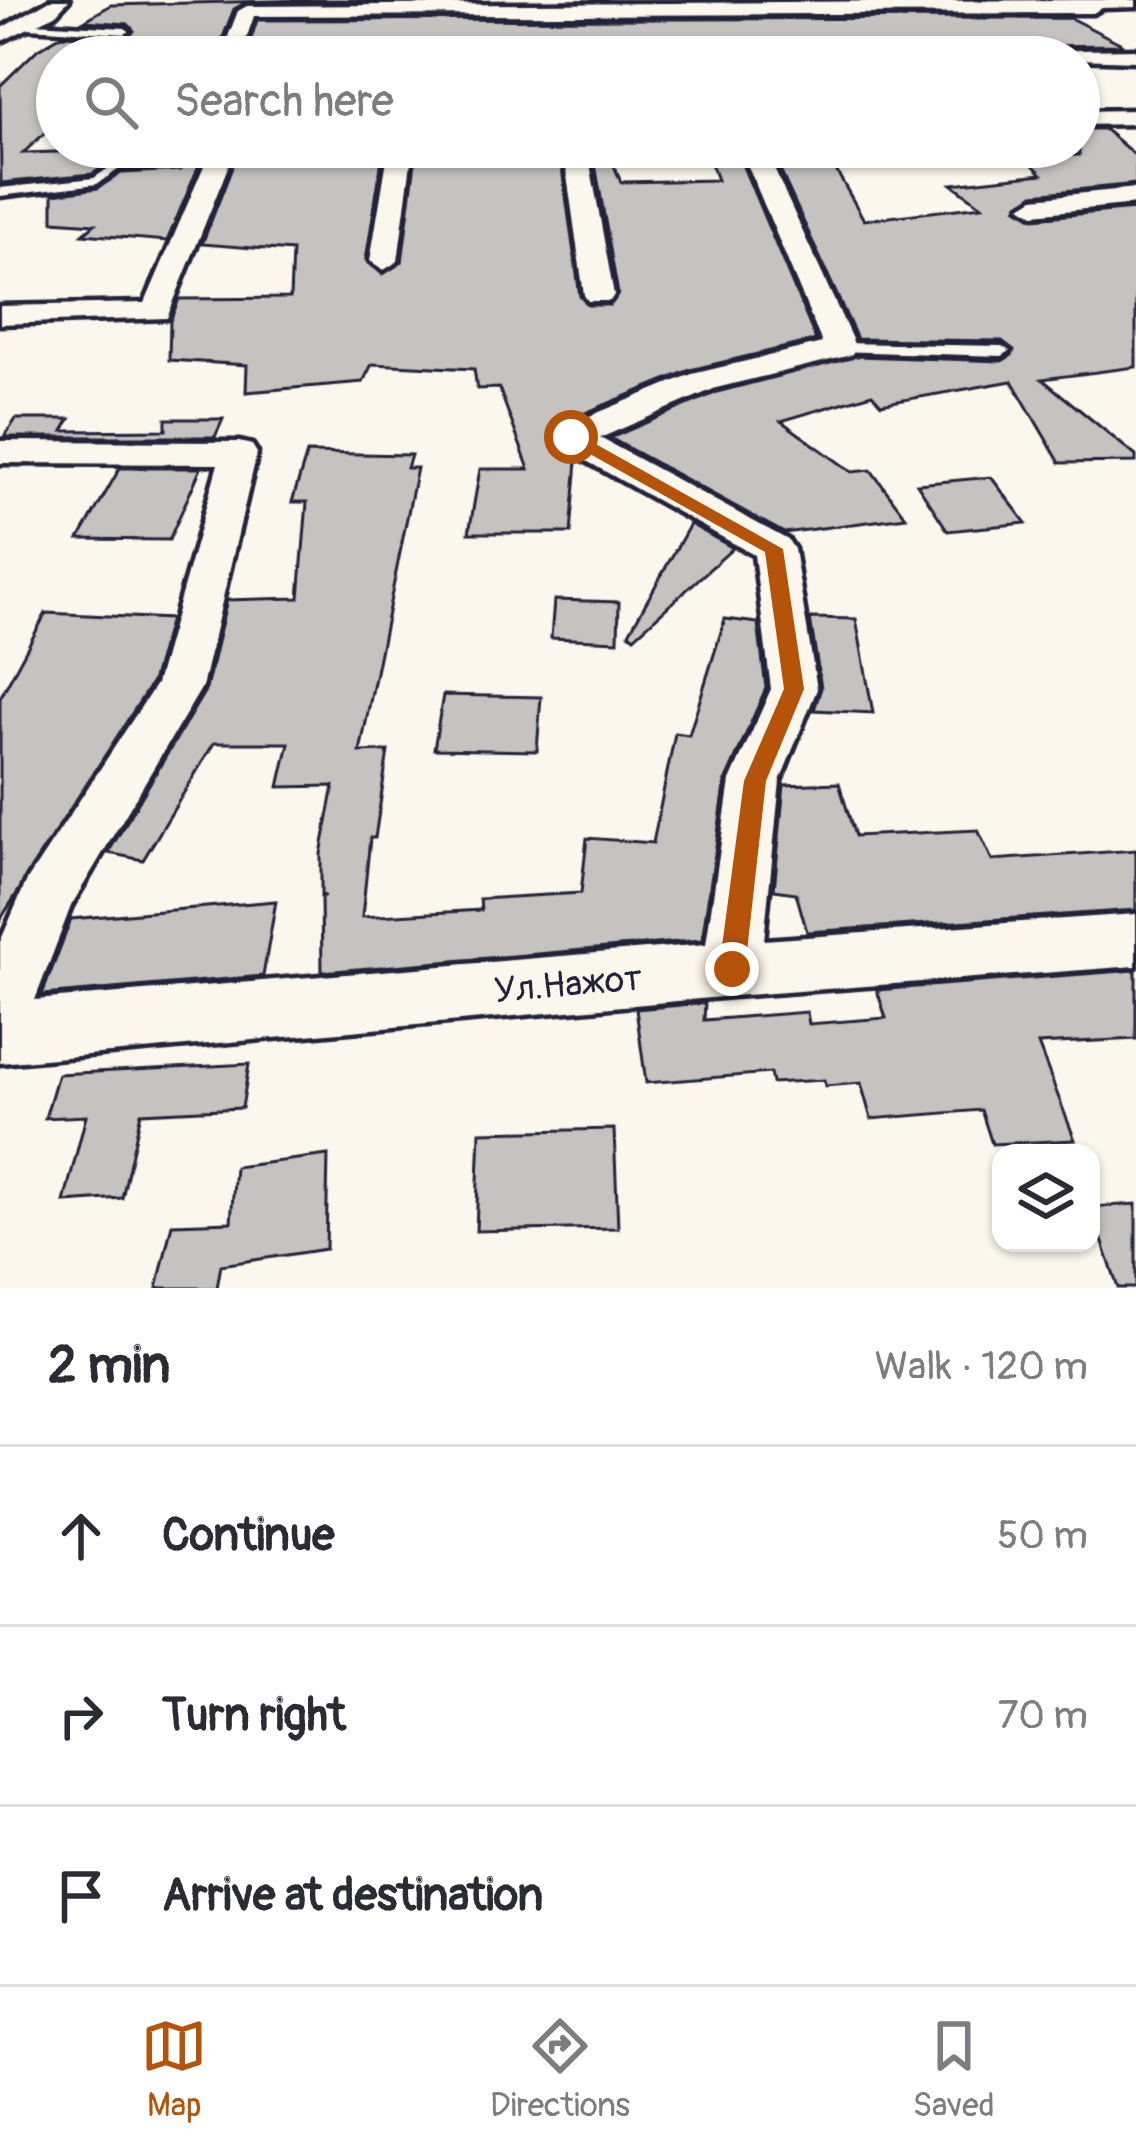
<!DOCTYPE html>
<meta charset="utf-8">
<style>
:root{--surface:#fff;--page:#f2f2f3;--text:#2b2b33;--muted:#7c7c81;--line:#e1e1e2;--accent:#b45309}
body{margin:0;font-family:Pangolin,sans-serif;background:var(--page);color:var(--text)}
.controls{position:absolute;right:36px;bottom:36px;display:grid;overflow:hidden;border-radius:24px;box-shadow:0 3px 9px #0004}
.controls button{width:108px;height:108px;display:grid;place-items:center;padding:0;border:0;border-bottom:3px solid var(--line);background:var(--surface);color:var(--text);font:60px sans-serif}
.stop{position:absolute;width:36px;height:36px;margin:-27px;border:9px solid #b45309;border-radius:50%;background:#fff}
.stop.end{background:#b45309;border-color:#fff;box-shadow:0 3px 12px #0008}
.list{margin:0;padding:0;list-style:none}
h2{display:flex;justify-content:space-between;align-items:center;height:156px;margin:0;padding:0 48px;font-size:51px}
h2 small{font-size:39px;font-weight:400;color:var(--muted)}
.list li{display:grid;grid-template-columns:78px 1fr auto;gap:36px;align-items:center;box-sizing:border-box;height:180px;padding:0 48px;border-top:3px solid var(--line)}
.list b{display:block;font-size:45px;white-space:nowrap}
.list em{font-size:39px;font-style:normal;color:var(--muted)}
.icon{flex:none;width:66px;height:66px;fill:none;stroke:currentColor;stroke-width:2;stroke-linecap:round;stroke-linejoin:round}
.map{position:relative;flex:none;width:1136px;height:1288px;overflow:hidden}
.search{position:absolute;background:var(--surface);box-shadow:0 3px 9px #0004;left:36px;right:36px;top:36px;height:132px;display:flex;align-items:center;gap:30px;box-sizing:border-box;padding:0 42px;border-radius:66px;color:var(--muted);font-size:45px}
.sheet{height:696px;background:var(--surface)}
nav{display:flex;justify-content:space-around;align-items:center;box-sizing:border-box;height:168px;border-top:3px solid var(--line);background:var(--surface);font-size:33px;color:var(--muted)}
nav a{display:grid;justify-items:center;gap:6px}
nav .on{color:var(--accent)}
.map>svg:first-child{display:block}
.building{fill:#c6c2c0;stroke:#22223b;stroke-width:3}
.lines{fill:none;stroke-linecap:round;stroke-linejoin:round}
.service-casing{stroke:#22223b;stroke-width:9}
.minor-casing{stroke:#22223b;stroke-width:9}
.service{fill:#fbf7ec;fill-rule:evenodd}
.minor{fill:#fbf7ec;fill-rule:evenodd}
.route{fill:#b45309}
.labels{text-anchor:middle;stroke-width:9;stroke-linejoin:round;paint-order:stroke}
.near-street-label{font-size:36px;fill:#22223b;stroke:#fbf7ec}
</style>
<div class="map">
<svg width="1136" height="1288" viewBox="0 0 1136 1288">
<rect width="100%" height="100%" fill="#fbf7ec"/>
<filter id="ink" filterUnits="userSpaceOnUse"><feTurbulence type="fractalNoise" baseFrequency=".00833" numOctaves="2"/><feDisplacementMap in="SourceGraphic" scale="24" xChannelSelector="R" yChannelSelector="G"/><feConvolveMatrix kernelMatrix="1 2 1 2 8 2 1 2 1" color-interpolation-filters="sRGB"/></filter>
<g filter="url(#ink)">
<g class="building">
<polygon points="305,0 454,0 247,2 234,9 216,55 57,57 57,122 23,153 207,147 167,241 83,234 95,224 53,221 53,194 98,188 121,173 180,170 186,162 178,156 116,159 92,174 1,183 0,86 38,49 62,35 128,38 134,31 128,24 84,21 111,5"/>
<polygon points="1070,18 1124,45 1026,46 1013,55 852,57 778,57 766,48 771,57 246,54 257,20"/>
<polygon points="1079,129 1104,129 1136,156 1136,184 1034,194 1017,208 1034,218 1136,209 1136,367 1042,379 1136,456 1136,462 1060,463 1012,381 881,404 872,394 781,421 852,472 871,470 906,517 784,533 610,438 717,392 856,356 1002,361 1012,355 1014,350 1002,341 857,339 774,157 828,156 864,220 982,206 952,184 1042,174 1024,156 1079,155"/>
<polygon points="240,147 384,147 366,260 382,274 402,262 417,147 559,147 580,296 588,305 610,305 618,294 592,147 606,147 621,182 717,180 706,150 736,150 816,340 690,370 556,425 549,439 577,461 571,533 469,533 480,469 529,469 499,388 477,389 474,369 372,364 363,382 246,392 247,365 169,360 170,321 179,299 290,298 292,251 202,244"/>
<polygon points="16,419 70,419 63,431 166,430 166,419 223,419 215,437 4,437"/>
<polygon points="307,453 411,455 407,468 417,468 360,752 388,751 375,838 370,838 362,917 481,910 480,899 581,893 587,838 653,843 675,733 689,735 725,619 758,623 766,688 726,780 702,940 322,972 321,896 325,896 321,895 321,854 334,786 279,787 289,743 214,743 143,860 108,853 206,689 227,600 299,598 307,502 292,502"/>
<polygon points="120,468 201,468 169,540 79,539"/>
<polygon points="991,477 1026,523 948,531 917,484"/>
<polygon points="690,524 733,548 634,637 629,633"/>
<polygon points="554,600 619,602 618,641 551,638"/>
<polygon points="46,613 170,619 152,682 0,920 0,698"/>
<polygon points="810,618 856,619 873,713 814,710 821,688"/>
<polygon points="443,695 541,697 537,751 434,749"/>
<polygon points="839,783 855,836 978,830 992,860 1136,850 1136,910 807,932 796,893 774,890 784,785"/>
<polygon points="276,901 263,976 42,995 71,919"/>
<polygon points="1136,970 1136,1039 1038,1044 1075,1140 992,1144 981,1110 871,1119 861,1083 825,1086 824,1080 772,1083 770,1073 646,1083 636,1009 705,1003 704,1020 807,1012 809,1024 886,1018 877,990"/>
<polygon points="249,1064 242,1108 141,1113 122,1198 64,1202 86,1116 45,1118 58,1074"/>
<polygon points="614,1129 618,1228 476,1231 480,1132"/>
<polygon points="328,1155 326,1249 221,1265 217,1288 157,1288 172,1224 231,1222 235,1167"/>
<polygon points="1136,1204 1136,1288 1118,1288 1091,1207"/>
</g>
<g class="lines">
<g class="service-casing">
<g id="service">
<polygon points="15,22 125,28 129,31 125,34 12,27"/>
<polygon points="176,160 182,163 180,165 119,169 97,184 0,196 0,188 94,178 116,163"/>
<polygon points="840,343 1002,346 1010,351 1002,356 835,351 835,345"/>
</g>
</g>
<g class="minor-casing">
<g id="minor">
<polygon points="50,0 69,0 55,15 0,42 0,29"/>
<polygon points="1076,0 1136,0 1136,7 1102,8 1093,13 254,16 240,57 220,57 238,11 247,6"/>
<polygon points="1136,49 1136,61 1016,57 1026,51"/>
<polygon points="1136,110 1136,124 1079,125 1079,111"/>
<polygon points="212,147 236,147 167,318 0,324 0,306 145,303"/>
<polygon points="389,147 413,147 398,261 384,270 370,261"/>
<polygon points="563,147 587,147 614,295 610,301 588,301 584,295"/>
<polygon points="740,147 764,147 856,348 851,355 716,388 600,438 788,540 794,549 817,689 780,781 764,940 1136,914 1136,966 732,996 0,1063 0,942 27,880 156,684 218,464 0,463 0,441 239,442 252,445 257,453 202,687 71,906 35,1000 706,944 730,781 771,689 754,555 558,445 553,437 558,429 692,374 822,343"/>
<polygon points="1136,188 1136,204 1034,214 1021,206 1034,198"/>
</g>
</g>
<use href="#service" class="service"/>
<use href="#minor" class="minor"/>
</g>
</g>
<polygon class="route" points="565,433 576,433 783,549 804,689 766,781 745,969 732,980 719,969 744,781 784,689 765,552 565,440"/>
<g class="labels">
<g class="near-street-label">
<text transform="translate(568 983) rotate(-5)" y="13">Ул.Нажот</text>
</g>
</g>
</svg>
<div class="controls">
<button><svg class="icon" aria-label="layers" viewBox="0 0 24 24"><path d="M12 4l9 5-9 5-9-5zM3 14l9 5 9-5"/></svg></button>
</div>
<div class="stop" style="left:571px;top:437px"></div>
<div class="stop end" style="left:732px;top:969px"></div>
<div class="search"><svg class="icon" aria-label="search" viewBox="0 0 24 24"><circle cx="10" cy="10" r="6"/><path d="M15 15l6 6"/></svg>Search here</div>
</div>
<section class="sheet">
<h2>2 min<small>Walk · 120 m</small></h2>
<ul class="list">
<li><svg class="icon" aria-label="ahead" viewBox="0 0 24 24"><path d="M12 20V5M6 11l6-6 6 6"/></svg><div><b>Continue</b></div><em>50 m</em></li>
<li><svg class="icon" aria-label="right" viewBox="0 0 24 24"><path d="M7 20v-9h11M14 6l5 5-5 5"/></svg><div><b>Turn right</b></div><em>70 m</em></li>
<li><svg class="icon" aria-label="arrive" viewBox="0 0 24 24"><path d="M6 21V4h12l-3 4 3 4H6"/></svg><div><b>Arrive at destination</b></div></li>
</ul>
</section>
<nav>
<a class="on"><svg class="icon" aria-label="map" viewBox="0 0 24 24"><path d="M3 6l6-2 6 2 6-2v14l-6 2-6-2-6 2zM9 4v14M15 6v14"/></svg>Map</a>
<a><svg class="icon" aria-label="directions" viewBox="0 0 24 24"><path d="M12 3l9 9-9 9-9-9zM9 14v-3h6M13 9l2 2-2 2"/></svg>Directions</a>
<a><svg class="icon" aria-label="saved" viewBox="0 0 24 24"><path d="M7 4h10v16l-5-4-5 4z"/></svg>Saved</a>
</nav>
